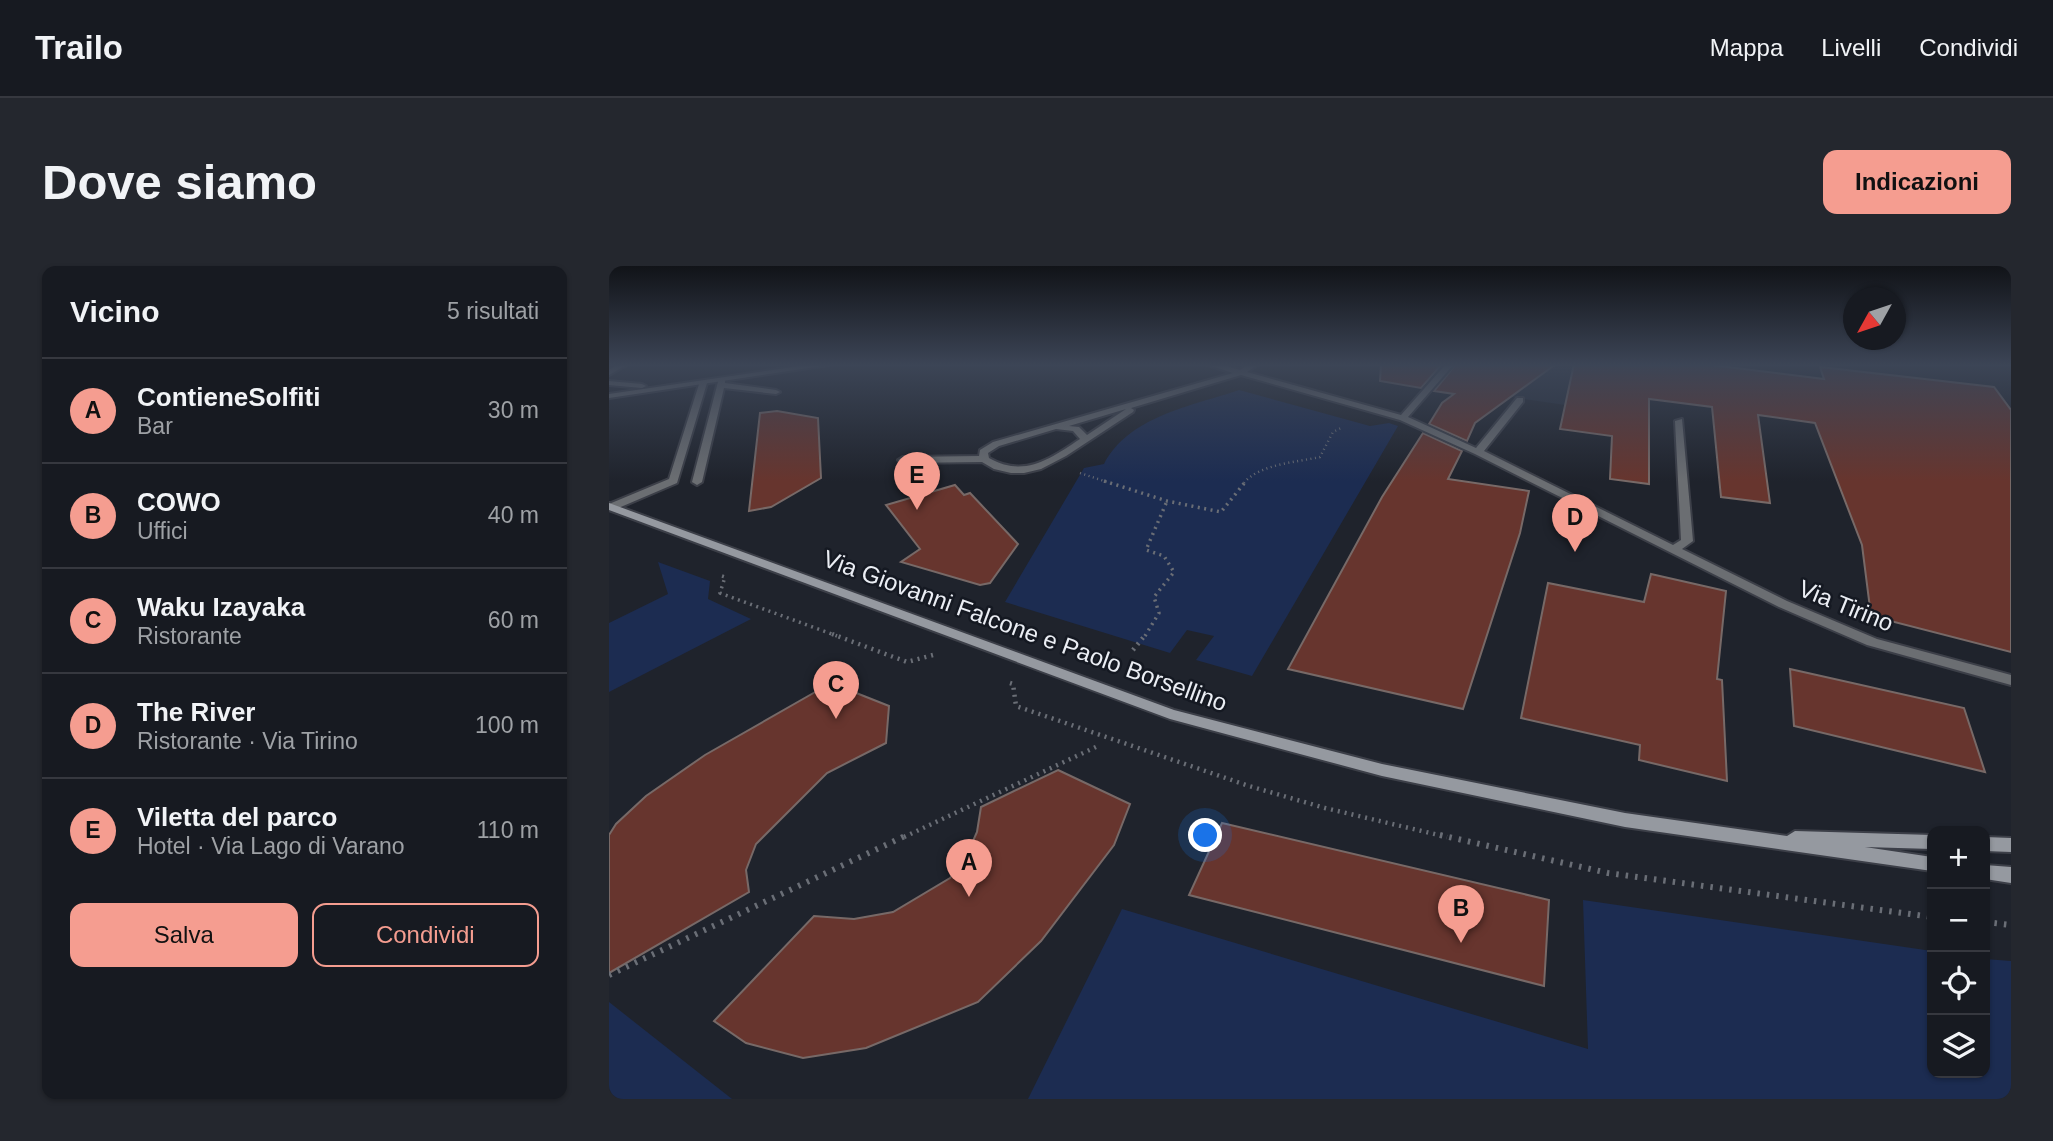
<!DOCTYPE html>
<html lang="it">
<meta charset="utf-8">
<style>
:root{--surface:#171a21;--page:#24272e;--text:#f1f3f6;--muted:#9ea1a5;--line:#36383f;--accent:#f59d90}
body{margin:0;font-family:Arial,sans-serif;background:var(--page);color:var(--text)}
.controls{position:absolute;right:21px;bottom:21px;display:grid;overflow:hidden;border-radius:14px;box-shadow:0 2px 5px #0004}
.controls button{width:63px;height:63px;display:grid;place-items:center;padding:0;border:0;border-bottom:2px solid var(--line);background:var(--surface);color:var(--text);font:35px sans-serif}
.compass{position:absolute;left:1234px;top:21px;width:63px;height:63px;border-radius:50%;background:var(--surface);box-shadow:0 2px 5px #0004;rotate:230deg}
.you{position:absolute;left:597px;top:570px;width:24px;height:24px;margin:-18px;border:5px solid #fff;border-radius:50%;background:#1a73e8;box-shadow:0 0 0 10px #1a73e833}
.badge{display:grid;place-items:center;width:46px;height:46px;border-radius:50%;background:var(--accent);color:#111;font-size:23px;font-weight:700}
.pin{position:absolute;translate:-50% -58px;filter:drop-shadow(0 2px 4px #0008)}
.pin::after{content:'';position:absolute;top:37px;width:24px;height:21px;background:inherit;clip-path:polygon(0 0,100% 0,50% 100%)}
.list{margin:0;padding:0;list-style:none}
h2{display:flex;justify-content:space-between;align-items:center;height:91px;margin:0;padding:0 28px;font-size:30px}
h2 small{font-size:23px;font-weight:400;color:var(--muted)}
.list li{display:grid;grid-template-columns:46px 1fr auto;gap:21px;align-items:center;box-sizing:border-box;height:105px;padding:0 28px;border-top:2px solid var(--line)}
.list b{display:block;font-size:26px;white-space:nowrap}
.list p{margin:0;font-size:23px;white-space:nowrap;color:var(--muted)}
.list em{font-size:23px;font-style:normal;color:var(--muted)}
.actions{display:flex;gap:14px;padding:21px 28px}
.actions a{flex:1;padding:16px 0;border:2px solid var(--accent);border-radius:14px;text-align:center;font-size:24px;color:var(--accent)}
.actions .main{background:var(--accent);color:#111}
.icon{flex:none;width:38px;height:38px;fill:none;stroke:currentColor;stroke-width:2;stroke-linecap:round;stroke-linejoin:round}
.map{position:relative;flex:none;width:1402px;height:833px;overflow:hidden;border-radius:14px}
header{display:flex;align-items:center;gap:42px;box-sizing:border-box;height:98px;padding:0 35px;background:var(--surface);border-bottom:2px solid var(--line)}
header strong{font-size:33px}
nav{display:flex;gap:38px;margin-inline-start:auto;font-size:24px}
.intro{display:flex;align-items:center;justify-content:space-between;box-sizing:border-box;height:168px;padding:0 42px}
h1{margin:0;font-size:49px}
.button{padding:18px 32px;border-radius:14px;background:var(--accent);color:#111;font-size:24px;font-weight:700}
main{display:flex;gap:42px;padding:0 42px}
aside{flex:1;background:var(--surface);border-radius:14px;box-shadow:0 2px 5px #0004}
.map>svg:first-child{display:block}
.built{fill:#262d3b}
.green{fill:#1c2c51}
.building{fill:#67352e;stroke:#776967;stroke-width:2}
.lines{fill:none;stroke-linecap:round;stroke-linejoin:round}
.lane-casing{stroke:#3c3f48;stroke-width:4}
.street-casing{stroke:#3c3f48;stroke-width:4}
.secondary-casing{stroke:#3c3f48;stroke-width:4}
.path-far3{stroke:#6a6e76;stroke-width:2.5;stroke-dasharray:1 3.5;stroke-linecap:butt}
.path-far2{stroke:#6a6e76;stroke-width:3.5;stroke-dasharray:2 4.5;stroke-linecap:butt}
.path-far1{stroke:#6a6e76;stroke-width:4.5;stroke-dasharray:2 5;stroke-linecap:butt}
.path{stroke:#6a6e76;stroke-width:6;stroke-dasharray:2.5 7;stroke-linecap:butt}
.lane{fill:#6b6e72;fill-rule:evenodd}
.street{fill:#6b6e72;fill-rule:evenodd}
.secondary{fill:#9599a0;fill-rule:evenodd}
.labels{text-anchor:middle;stroke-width:5;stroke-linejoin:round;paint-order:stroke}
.street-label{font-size:24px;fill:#ebeef4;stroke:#151922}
</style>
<header>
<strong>Trailo</strong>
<nav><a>Mappa</a><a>Livelli</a><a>Condividi</a></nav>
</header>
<div class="intro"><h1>Dove siamo</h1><a class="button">Indicazioni</a></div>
<main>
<aside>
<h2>Vicino<small>5 risultati</small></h2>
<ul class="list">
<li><span class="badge">A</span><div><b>ContieneSolfiti</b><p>Bar</p></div><em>30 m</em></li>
<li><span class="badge">B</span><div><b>COWO</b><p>Uffici</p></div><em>40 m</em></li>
<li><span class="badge">C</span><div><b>Waku Izayaka</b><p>Ristorante</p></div><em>60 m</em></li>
<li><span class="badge">D</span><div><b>The River</b><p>Ristorante · Via Tirino</p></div><em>100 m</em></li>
<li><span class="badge">E</span><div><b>Viletta del parco</b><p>Hotel · Via Lago di Varano</p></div><em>110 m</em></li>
</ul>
<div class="actions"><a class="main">Salva</a><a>Condividi</a></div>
</aside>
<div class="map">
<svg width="1402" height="833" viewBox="0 0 1402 833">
<rect width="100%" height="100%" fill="#1f232c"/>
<polygon class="built" points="848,98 1027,98 1017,148 828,120"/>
<g class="green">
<path d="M630 124 761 160 780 157 789 160 643 410 587 394 605 370 578 364 561 387 396 336 475 202 495 198C520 150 583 140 630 124Z"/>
<polygon points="49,296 101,315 99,333 142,353 0,426 0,357 59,328"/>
<polygon points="974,634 1323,685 1323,807 1376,807 1376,693 1402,695 1402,833 419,833 513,643 979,783"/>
<polygon points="0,736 123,833 0,833"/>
</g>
<g class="building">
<polygon points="772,98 833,98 812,122 771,115"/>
<polygon points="847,98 947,98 866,157 858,175 820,158 833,137 845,128 825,125"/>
<polygon points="965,98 1094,98 1215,113 1211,101 1385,121 1402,144 1402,386 1262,350 1253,279 1206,157 1149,149 1161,237 1112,231 1103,141 1040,133 1040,218 1001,213 1003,170 951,163"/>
<polygon points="168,145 209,152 212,212 162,241 140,245 151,147"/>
<polygon points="814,167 853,185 839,213 920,225 911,267 854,443 679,403 773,231"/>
<polygon points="346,219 355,229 361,227 409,278 381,317 371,319 292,296 311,283 277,239"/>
<polygon points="1042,308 1117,325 1108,413 1113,414 1118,515 1030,494 1031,479 912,452 939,317 1035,336"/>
<polygon points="1181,403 1355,442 1376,506 1185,460"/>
<polygon points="222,417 280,440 277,477 218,507 147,578 137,604 140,626 0,707 0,569 7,558 37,530 96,489"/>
<polygon points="449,504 521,538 505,579 432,675 369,736 257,782 194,792 137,777 105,755 205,650 245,653 284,646 341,612 357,591 368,566 372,541"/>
<polygon points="613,557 940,634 935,720 580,629"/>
</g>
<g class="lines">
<g class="lane-casing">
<g id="lane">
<polygon points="110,112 116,112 116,117 167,124 171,126 167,128 115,122 93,216 88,219 83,216"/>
<polygon points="91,115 98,117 68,217 7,243 0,243 0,238 60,213"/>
</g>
</g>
<g class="street-casing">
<g id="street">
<polygon points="9,98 19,98 0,109 0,104"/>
<polygon points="204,98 226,98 0,132 0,128"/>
<path d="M596 98H610L631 104 640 98H650L638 106 792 149 837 98H845L799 151 867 182 908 132H914V136L875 185 1064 279 1072 274 1066 155 1073 153 1084 275 1073 283 1178 335 1268 373 1402 409V419L1258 379 1170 341 866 188 791 154 632 109 522 142 525 144 524 146 457 190 432 203 415 207H402L385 203 373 196 294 197 289 194 294 191 370 190 371 184 384 176 624 107ZM517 143 478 169 470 161 460 160ZM447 163 464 165 471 173C441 193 415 212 380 192L379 187 390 180Z"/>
<polygon points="0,115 33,118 37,120 33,122 0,119"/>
</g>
</g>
<g class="secondary-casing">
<g id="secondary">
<polygon points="0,237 565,444 773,498 1016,547 1178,570 1186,565 1323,569 1323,583 1256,581 1323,591 1323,605 1016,561 773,510 561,453 0,244"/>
<polygon points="1376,571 1402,572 1402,586 1376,585"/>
<polygon points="1376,599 1402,601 1402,617 1376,613"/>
</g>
</g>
<g class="path-far3">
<polyline points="471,207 501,217"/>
<path d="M635 217C650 198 689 196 711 191L724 166 734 161"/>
</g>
<g class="path-far2">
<polyline points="495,215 558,235 612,246 637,215"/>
<polyline points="113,310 116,311 111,327 228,370"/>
<polyline points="536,370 550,347 545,331 565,306 555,290 537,284 558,235"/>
</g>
<g class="path-far1">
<polyline points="223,368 298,396 324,389"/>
<polyline points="524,384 537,368"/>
<polyline points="401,417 404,418 407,440 640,520 716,542 838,571"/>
<polyline points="295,571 489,480"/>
</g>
<g class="path">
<polyline points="831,569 999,607 1323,651"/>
<polyline points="1376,656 1402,659"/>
<polyline points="0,709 298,569"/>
</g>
<use href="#lane" class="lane"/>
<use href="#street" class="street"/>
<use href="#secondary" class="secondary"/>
</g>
<linearGradient id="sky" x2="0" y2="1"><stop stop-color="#111318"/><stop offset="0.46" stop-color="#3c4556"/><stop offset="1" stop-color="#3c4556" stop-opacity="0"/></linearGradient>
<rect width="1402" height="215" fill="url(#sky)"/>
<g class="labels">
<g class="street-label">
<text transform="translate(1237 340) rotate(22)" y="8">Via Tirino</text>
<text transform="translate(416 365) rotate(20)" y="8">Via Giovanni Falcone e Paolo Borsellino</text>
</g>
</g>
</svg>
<div class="controls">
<button>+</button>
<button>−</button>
<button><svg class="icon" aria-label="locate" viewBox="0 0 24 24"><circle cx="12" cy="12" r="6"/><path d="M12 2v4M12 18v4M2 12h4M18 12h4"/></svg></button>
<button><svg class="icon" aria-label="layers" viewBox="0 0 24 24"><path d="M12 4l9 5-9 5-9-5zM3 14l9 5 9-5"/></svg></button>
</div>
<svg class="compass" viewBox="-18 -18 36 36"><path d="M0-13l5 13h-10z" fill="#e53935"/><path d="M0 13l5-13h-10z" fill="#9ea1a5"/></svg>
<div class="you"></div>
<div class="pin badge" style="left:360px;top:631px">A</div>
<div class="pin badge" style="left:852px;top:677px">B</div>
<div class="pin badge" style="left:227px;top:453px">C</div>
<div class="pin badge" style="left:966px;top:286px">D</div>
<div class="pin badge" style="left:308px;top:244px">E</div>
</div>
</main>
